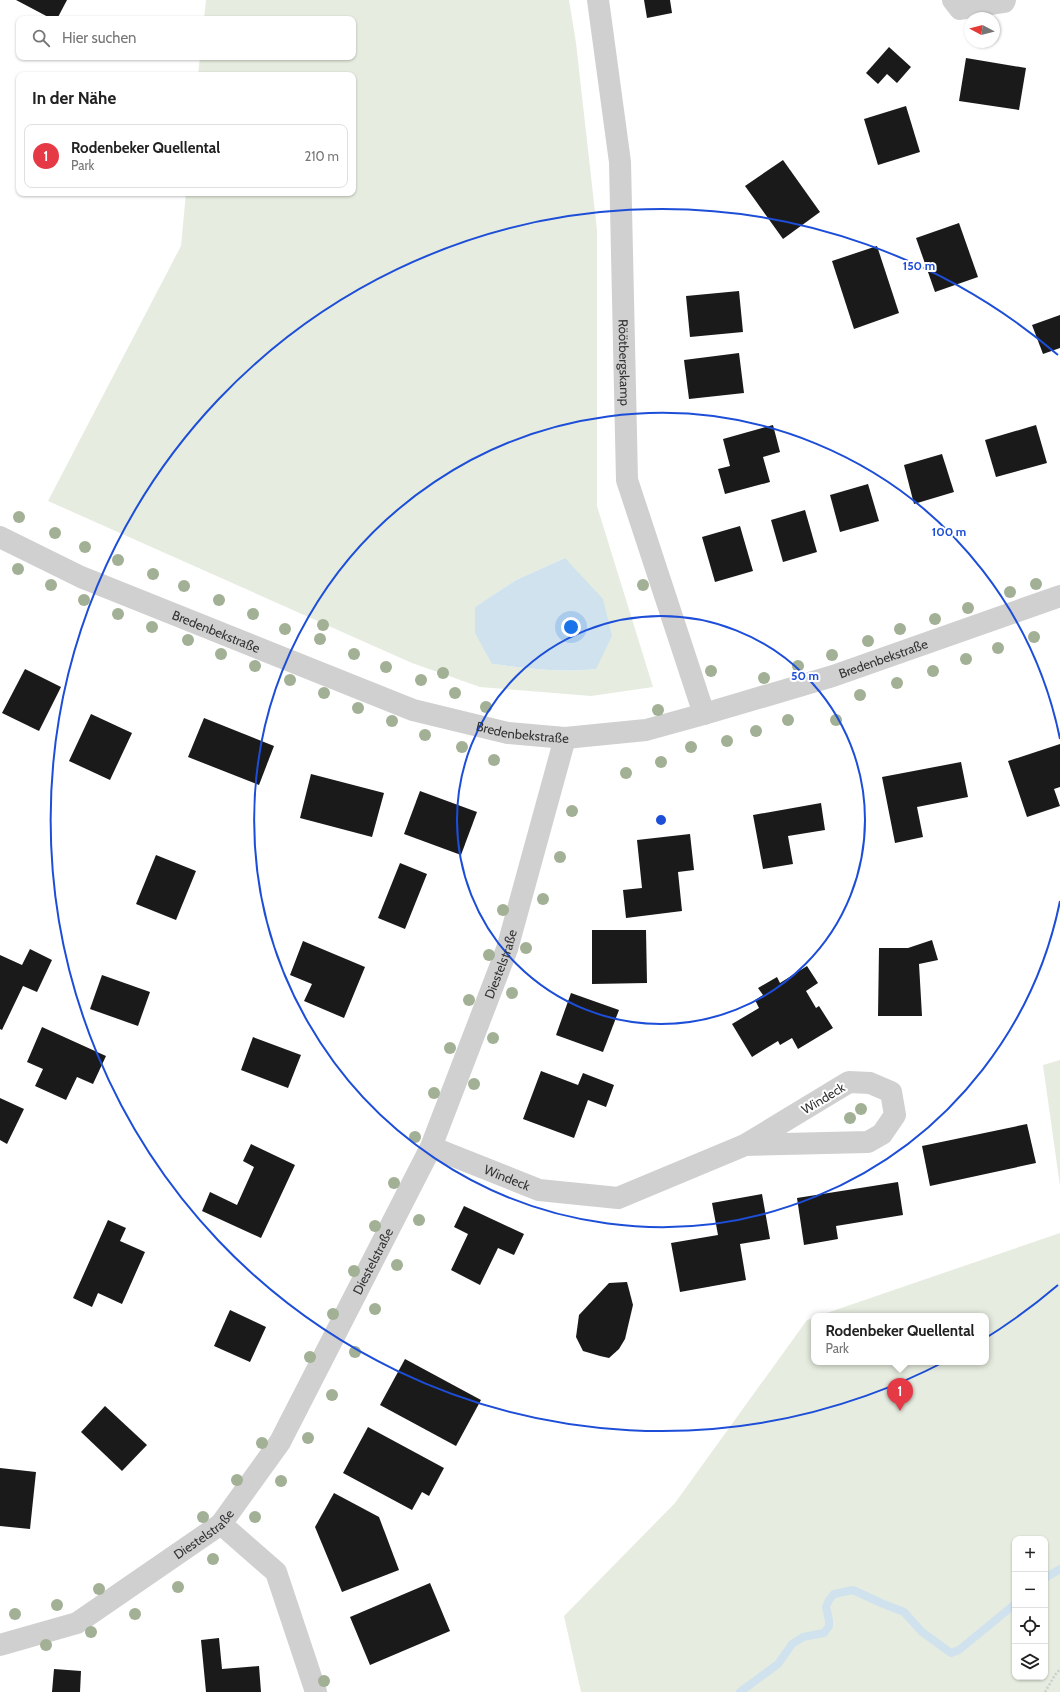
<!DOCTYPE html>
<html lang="de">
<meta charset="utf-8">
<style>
:root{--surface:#fff;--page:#f2f2f2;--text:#222;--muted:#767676;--line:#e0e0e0;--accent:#e63946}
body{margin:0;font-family:Cabin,sans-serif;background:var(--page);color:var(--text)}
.controls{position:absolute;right:12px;bottom:12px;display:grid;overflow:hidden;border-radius:8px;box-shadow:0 1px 3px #0004}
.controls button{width:36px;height:36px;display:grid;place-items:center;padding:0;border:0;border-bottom:1px solid var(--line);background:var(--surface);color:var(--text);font:20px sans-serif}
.compass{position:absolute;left:964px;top:12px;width:36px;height:36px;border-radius:50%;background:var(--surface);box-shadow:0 1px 3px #0004;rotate:277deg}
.you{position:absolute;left:571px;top:627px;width:14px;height:14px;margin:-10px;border:3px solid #fff;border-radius:50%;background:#1a73e8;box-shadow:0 0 0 6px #1a73e833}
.badge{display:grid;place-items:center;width:26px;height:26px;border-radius:50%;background:var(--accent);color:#fff;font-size:13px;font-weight:700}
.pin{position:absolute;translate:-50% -33px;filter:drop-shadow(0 1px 2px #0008)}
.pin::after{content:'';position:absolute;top:21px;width:14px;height:12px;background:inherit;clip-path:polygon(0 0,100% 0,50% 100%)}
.popup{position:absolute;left:811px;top:1313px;width:178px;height:52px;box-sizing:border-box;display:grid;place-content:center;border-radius:8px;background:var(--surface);filter:drop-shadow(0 1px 3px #0005);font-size:13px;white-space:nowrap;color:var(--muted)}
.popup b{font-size:15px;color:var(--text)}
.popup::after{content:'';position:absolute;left:50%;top:100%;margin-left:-8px;border:8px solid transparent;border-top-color:var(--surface)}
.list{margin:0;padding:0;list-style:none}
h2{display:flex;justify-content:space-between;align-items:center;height:52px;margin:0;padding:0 16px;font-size:17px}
h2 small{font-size:13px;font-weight:400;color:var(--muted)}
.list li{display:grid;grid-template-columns:26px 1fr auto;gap:12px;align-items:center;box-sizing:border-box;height:64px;margin:0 8px 8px;padding:0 8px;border:1px solid var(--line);border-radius:8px}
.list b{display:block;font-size:15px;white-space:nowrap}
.list p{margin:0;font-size:13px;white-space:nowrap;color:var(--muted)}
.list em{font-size:13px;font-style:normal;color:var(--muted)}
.icon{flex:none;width:22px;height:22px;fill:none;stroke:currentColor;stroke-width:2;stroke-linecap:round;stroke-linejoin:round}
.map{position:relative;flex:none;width:1060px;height:1692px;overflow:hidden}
.search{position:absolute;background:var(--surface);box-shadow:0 1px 3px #0004;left:16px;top:16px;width:340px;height:44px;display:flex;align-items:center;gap:10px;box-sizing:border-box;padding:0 14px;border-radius:8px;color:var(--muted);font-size:15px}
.panel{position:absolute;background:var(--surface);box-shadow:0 1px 3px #0004;left:16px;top:72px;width:340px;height:124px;border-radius:8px}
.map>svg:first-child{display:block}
.green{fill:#e6ecdf;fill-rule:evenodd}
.water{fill:#cfe2ee}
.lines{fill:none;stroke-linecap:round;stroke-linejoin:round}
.stream{stroke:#cfe2ee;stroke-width:8}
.building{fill:#1a1a1a}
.path{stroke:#cdcdcd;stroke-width:2.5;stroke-dasharray:2 2;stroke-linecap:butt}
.minor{stroke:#d0d0d0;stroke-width:22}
.tree{fill:#a2b095}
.ring{fill:none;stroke:#1d4ed8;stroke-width:2}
.labels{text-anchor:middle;stroke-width:4;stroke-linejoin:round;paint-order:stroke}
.street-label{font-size:13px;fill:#333;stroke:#fff}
.centre{fill:#1d4ed8;stroke:#fff;stroke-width:2}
.ring-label{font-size:12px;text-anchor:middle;font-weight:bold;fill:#1d4ed8;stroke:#fff;stroke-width:4;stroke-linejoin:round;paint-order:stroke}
</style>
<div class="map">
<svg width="1060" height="1692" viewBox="0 0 1060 1692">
<rect width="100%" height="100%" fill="#fff"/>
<g class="green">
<path d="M206 0H569L576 43 597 230V506L653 687 591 696 480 687 412 663 48 501 181 246 186 193H353V75H198L200 57H353V19H204ZM565 558 596 669C561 673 526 668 492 664L475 607 516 580Z"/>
<polygon points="1060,1060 1060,1186 1043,1065"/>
<path d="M1060 1233V1692H581L564 1616 675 1503 807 1320 814 1318V1362H986V1316H818ZM1015 1539H1045V1677H1015Z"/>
</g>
<path class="water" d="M565 558 603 599 612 636 596 669C561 673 526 668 492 664L475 633V607L516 580Z"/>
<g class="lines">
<g class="stream">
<polyline points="1045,1578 1060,1569"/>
<polyline points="740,1692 778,1664 792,1644 803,1637 824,1633 829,1626 829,1620 826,1607 829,1600 834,1594 853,1590 881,1603 904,1612 922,1632 951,1653 959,1650 1015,1604"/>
</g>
</g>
<g class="building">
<polygon points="16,0 67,0 57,19 52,19"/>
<polygon points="644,0 670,0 672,13 647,18"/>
<polygon points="889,47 911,67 897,83 887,74 878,84 866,73"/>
<polygon points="966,58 1026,68 1019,110 959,101"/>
<polygon points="906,106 920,152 878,165 864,119"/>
<polygon points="783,160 820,212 783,239 745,186"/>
<polygon points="959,223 978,277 935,292 916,238"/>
<polygon points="877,246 899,313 854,329 832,261"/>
<polygon points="739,291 743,332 690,337 686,296"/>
<polygon points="1060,315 1060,348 1043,354 1032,325"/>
<polygon points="739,353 744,393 689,399 684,360"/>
<polygon points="773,425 780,452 763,457 770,482 725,494 718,469 730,466 723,439"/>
<polygon points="1036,425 1047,463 996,477 985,440"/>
<polygon points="942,454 954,492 914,504 904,465"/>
<polygon points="868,484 879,521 840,532 830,495"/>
<polygon points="805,510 817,552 783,562 771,520"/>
<polygon points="740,526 753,571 715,582 702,537"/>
<polygon points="25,669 61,687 39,731 2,713"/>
<polygon points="91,714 132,733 110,780 69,761"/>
<polygon points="204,718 274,746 259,785 188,757"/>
<polygon points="1060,744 1060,787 1054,789 1060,806 1027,817 1008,761"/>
<polygon points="961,762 968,797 917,807 923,837 895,843 882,777"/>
<polygon points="311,774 384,793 372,837 300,818"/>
<polygon points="420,791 477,812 461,855 404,834"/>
<polygon points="821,803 825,830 788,836 793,864 763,869 753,815"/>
<polygon points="690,834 694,870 678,872 682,911 626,918 623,890 642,888 637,840"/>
<polygon points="156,855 196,871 176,920 136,904"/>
<polygon points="400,863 427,874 405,929 378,918"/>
<polygon points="592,930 646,930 647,983 592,984"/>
<polygon points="932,940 938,960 919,964 922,1016 878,1016 879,948 908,948"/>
<polygon points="303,941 365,967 344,1018 304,1001 312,984 290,975"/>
<polygon points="30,949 52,960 37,992 23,986 2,1030 0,1029 0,955 22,965"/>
<polygon points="807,966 818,983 806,991 816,1008 819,1006 833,1028 798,1049 792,1038 780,1045 778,1041 752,1057 732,1024 759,1008 755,1000 763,995 758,988 777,977 780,983"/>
<polygon points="102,975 150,992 138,1026 90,1009"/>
<polygon points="571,993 619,1010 603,1052 556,1035"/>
<polygon points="42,1027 106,1056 93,1084 77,1077 66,1100 35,1086 43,1069 27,1062"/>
<polygon points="253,1037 301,1055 288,1088 241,1070"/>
<polygon points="541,1071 578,1085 583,1073 614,1085 606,1107 588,1100 574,1138 523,1119"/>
<polygon points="0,1098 24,1109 7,1144 0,1140"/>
<polygon points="1027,1124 1036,1163 930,1186 922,1146"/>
<polygon points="251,1144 295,1165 261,1238 202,1211 210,1192 237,1205 254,1167 243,1161"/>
<polygon points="898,1182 903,1215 836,1226 838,1239 804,1245 797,1198"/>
<polygon points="762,1194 770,1239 740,1244 746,1280 680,1292 671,1243 718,1235 712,1203"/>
<polygon points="464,1206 524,1234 514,1255 498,1248 480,1285 451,1270 468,1234 454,1227"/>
<polygon points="108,1220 126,1228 120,1241 145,1252 122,1304 98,1293 92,1307 73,1298"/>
<polygon points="627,1282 633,1305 625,1339 619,1349 609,1358 600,1356 583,1351 576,1337 579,1315 609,1283"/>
<polygon points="230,1310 266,1327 250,1362 214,1346"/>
<polygon points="405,1359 481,1400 456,1446 380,1405"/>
<polygon points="105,1406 147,1445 122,1471 81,1432"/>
<polygon points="368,1427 444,1468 429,1496 422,1492 412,1510 343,1473"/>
<polygon points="0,1468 36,1472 30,1529 0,1526"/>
<polygon points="334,1493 379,1517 399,1570 342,1592 315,1527"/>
<polygon points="430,1583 450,1631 370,1665 350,1617"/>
<polygon points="219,1638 222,1669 259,1666 261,1692 206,1692 201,1640"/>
<polygon points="54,1669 81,1671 80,1692 52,1692"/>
</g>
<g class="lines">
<polyline class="path" points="1045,1692 1055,1675 1060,1669"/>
<g class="minor">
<path id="s1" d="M598 0 620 162 627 480 704 714"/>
<polyline points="953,0 960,9 1004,2 1005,0"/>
<path id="s2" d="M0 537 81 577 413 710 508 733 565 738 646 730 704 714 833 676 1060 596"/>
<path id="s3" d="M431 1147 539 1190 618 1198 745 1145 868 1142 882 1134 895 1115 891 1092 870 1083 849 1082 745 1145"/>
<polyline points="221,1524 276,1572 316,1692"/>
<path id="s4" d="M0 1645 77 1623 221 1524 280 1442 431 1147 507 949 565 738"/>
</g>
</g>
<g class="tree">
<circle cx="19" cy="517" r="6"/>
<circle cx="55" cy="533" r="6"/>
<circle cx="85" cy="547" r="6"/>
<circle cx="118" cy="560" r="6"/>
<circle cx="18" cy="569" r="6"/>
<circle cx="153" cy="574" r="6"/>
<circle cx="1036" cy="584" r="6"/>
<circle cx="51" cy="585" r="6"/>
<circle cx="643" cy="585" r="6"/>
<circle cx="184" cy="586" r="6"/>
<circle cx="1010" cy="592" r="6"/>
<circle cx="84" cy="600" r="6"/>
<circle cx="219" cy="600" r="6"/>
<circle cx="968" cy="608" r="6"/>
<circle cx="118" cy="614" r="6"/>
<circle cx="253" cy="614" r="6"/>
<circle cx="935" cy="619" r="6"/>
<circle cx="323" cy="625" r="6"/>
<circle cx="152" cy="627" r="6"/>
<circle cx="285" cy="629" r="6"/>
<circle cx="900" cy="629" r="6"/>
<circle cx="1034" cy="637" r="6"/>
<circle cx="320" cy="639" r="6"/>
<circle cx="188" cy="640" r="6"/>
<circle cx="868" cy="641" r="6"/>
<circle cx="998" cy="648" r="6"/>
<circle cx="221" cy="654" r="6"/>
<circle cx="354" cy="654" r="6"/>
<circle cx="832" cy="655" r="6"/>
<circle cx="966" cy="659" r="6"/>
<circle cx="255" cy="666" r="6"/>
<circle cx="798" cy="666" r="6"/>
<circle cx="386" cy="667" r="6"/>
<circle cx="711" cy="671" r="6"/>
<circle cx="933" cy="671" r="6"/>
<circle cx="443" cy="673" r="6"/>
<circle cx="764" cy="678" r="6"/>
<circle cx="290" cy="680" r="6"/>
<circle cx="421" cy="680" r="6"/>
<circle cx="897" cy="683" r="6"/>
<circle cx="324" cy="693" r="6"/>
<circle cx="455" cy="693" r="6"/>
<circle cx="860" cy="695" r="6"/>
<circle cx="486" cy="707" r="6"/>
<circle cx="358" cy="708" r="6"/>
<circle cx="658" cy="710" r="6"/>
<circle cx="788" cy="720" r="6"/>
<circle cx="836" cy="720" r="6"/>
<circle cx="392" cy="721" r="6"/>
<circle cx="756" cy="731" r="6"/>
<circle cx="425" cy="735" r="6"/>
<circle cx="727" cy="741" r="6"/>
<circle cx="462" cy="747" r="6"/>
<circle cx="691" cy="747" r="6"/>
<circle cx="494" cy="760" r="6"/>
<circle cx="661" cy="762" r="6"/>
<circle cx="626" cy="773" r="6"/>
<circle cx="572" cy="811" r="6"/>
<circle cx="560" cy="857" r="6"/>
<circle cx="543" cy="899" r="6"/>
<circle cx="503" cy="910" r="6"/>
<circle cx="526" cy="948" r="6"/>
<circle cx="489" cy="955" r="6"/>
<circle cx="512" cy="993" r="6"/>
<circle cx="469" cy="1000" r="6"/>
<circle cx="493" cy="1038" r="6"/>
<circle cx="450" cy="1048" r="6"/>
<circle cx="474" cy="1084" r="6"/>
<circle cx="434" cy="1093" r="6"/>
<circle cx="861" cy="1109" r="6"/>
<circle cx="850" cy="1118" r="6"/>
<circle cx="415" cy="1137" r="6"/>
<circle cx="394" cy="1183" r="6"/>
<circle cx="419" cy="1220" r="6"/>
<circle cx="375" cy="1226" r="6"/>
<circle cx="397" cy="1265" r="6"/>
<circle cx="354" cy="1271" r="6"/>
<circle cx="375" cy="1309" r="6"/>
<circle cx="333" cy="1314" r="6"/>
<circle cx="355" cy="1352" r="6"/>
<circle cx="310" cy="1357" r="6"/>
<circle cx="332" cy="1395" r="6"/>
<circle cx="308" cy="1438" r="6"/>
<circle cx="262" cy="1443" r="6"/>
<circle cx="237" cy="1480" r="6"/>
<circle cx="281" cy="1481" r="6"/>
<circle cx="203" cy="1517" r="6"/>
<circle cx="255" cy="1517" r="6"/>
<circle cx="213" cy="1559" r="6"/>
<circle cx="178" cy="1587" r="6"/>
<circle cx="99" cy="1589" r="6"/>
<circle cx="57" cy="1605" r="6"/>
<circle cx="15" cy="1614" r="6"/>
<circle cx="135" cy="1614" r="6"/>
<circle cx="91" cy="1632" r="6"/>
<circle cx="46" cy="1645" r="6"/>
<circle cx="324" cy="1681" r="6"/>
</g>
<g class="ring">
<circle cx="661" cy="820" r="204"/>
<path d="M1060 901A407 407 0 1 1 1060 739"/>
<path d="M1058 1285A611 611 0 1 1 1058 355"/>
</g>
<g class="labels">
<g class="street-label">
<text dy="5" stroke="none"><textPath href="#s1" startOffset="364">Röötbergskamp</textPath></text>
<text dy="5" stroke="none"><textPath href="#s2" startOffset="236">Bredenbekstraße</textPath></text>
<text dy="5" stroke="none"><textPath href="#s2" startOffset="932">Bredenbekstraße</textPath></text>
<text dy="5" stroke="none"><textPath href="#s2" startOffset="560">Bredenbekstraße</textPath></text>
<text dy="5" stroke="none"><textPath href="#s4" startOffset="883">Diestelstraße</textPath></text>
<text transform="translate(823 1098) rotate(-31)" y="5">Windeck</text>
<text dy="5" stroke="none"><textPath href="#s3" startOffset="82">Windeck</textPath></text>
<text dy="5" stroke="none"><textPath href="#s4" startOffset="559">Diestelstraße</textPath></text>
<text dy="5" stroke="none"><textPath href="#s4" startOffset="235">Diestelstraße</textPath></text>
</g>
</g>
<circle cx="661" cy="820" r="6" class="centre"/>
<g class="ring-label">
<text x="919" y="270">150 m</text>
<text x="949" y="536">100 m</text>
<text x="805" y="680">50 m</text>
</g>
</svg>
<div class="controls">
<button>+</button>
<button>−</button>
<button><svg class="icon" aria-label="locate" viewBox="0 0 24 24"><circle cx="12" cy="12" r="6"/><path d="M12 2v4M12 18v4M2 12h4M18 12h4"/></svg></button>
<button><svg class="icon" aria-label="layers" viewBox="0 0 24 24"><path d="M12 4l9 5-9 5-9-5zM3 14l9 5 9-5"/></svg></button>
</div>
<svg class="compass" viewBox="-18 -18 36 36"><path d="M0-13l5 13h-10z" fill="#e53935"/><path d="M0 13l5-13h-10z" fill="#767676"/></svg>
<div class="you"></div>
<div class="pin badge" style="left:900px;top:1411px">1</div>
<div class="popup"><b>Rodenbeker Quellental</b>Park</div>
<div class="search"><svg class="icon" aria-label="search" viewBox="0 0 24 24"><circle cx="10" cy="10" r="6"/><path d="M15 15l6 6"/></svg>Hier suchen</div>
<section class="panel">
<h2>In der Nähe<small></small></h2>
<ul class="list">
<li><span class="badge">1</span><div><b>Rodenbeker Quellental</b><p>Park</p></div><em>210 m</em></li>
</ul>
</section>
</div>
